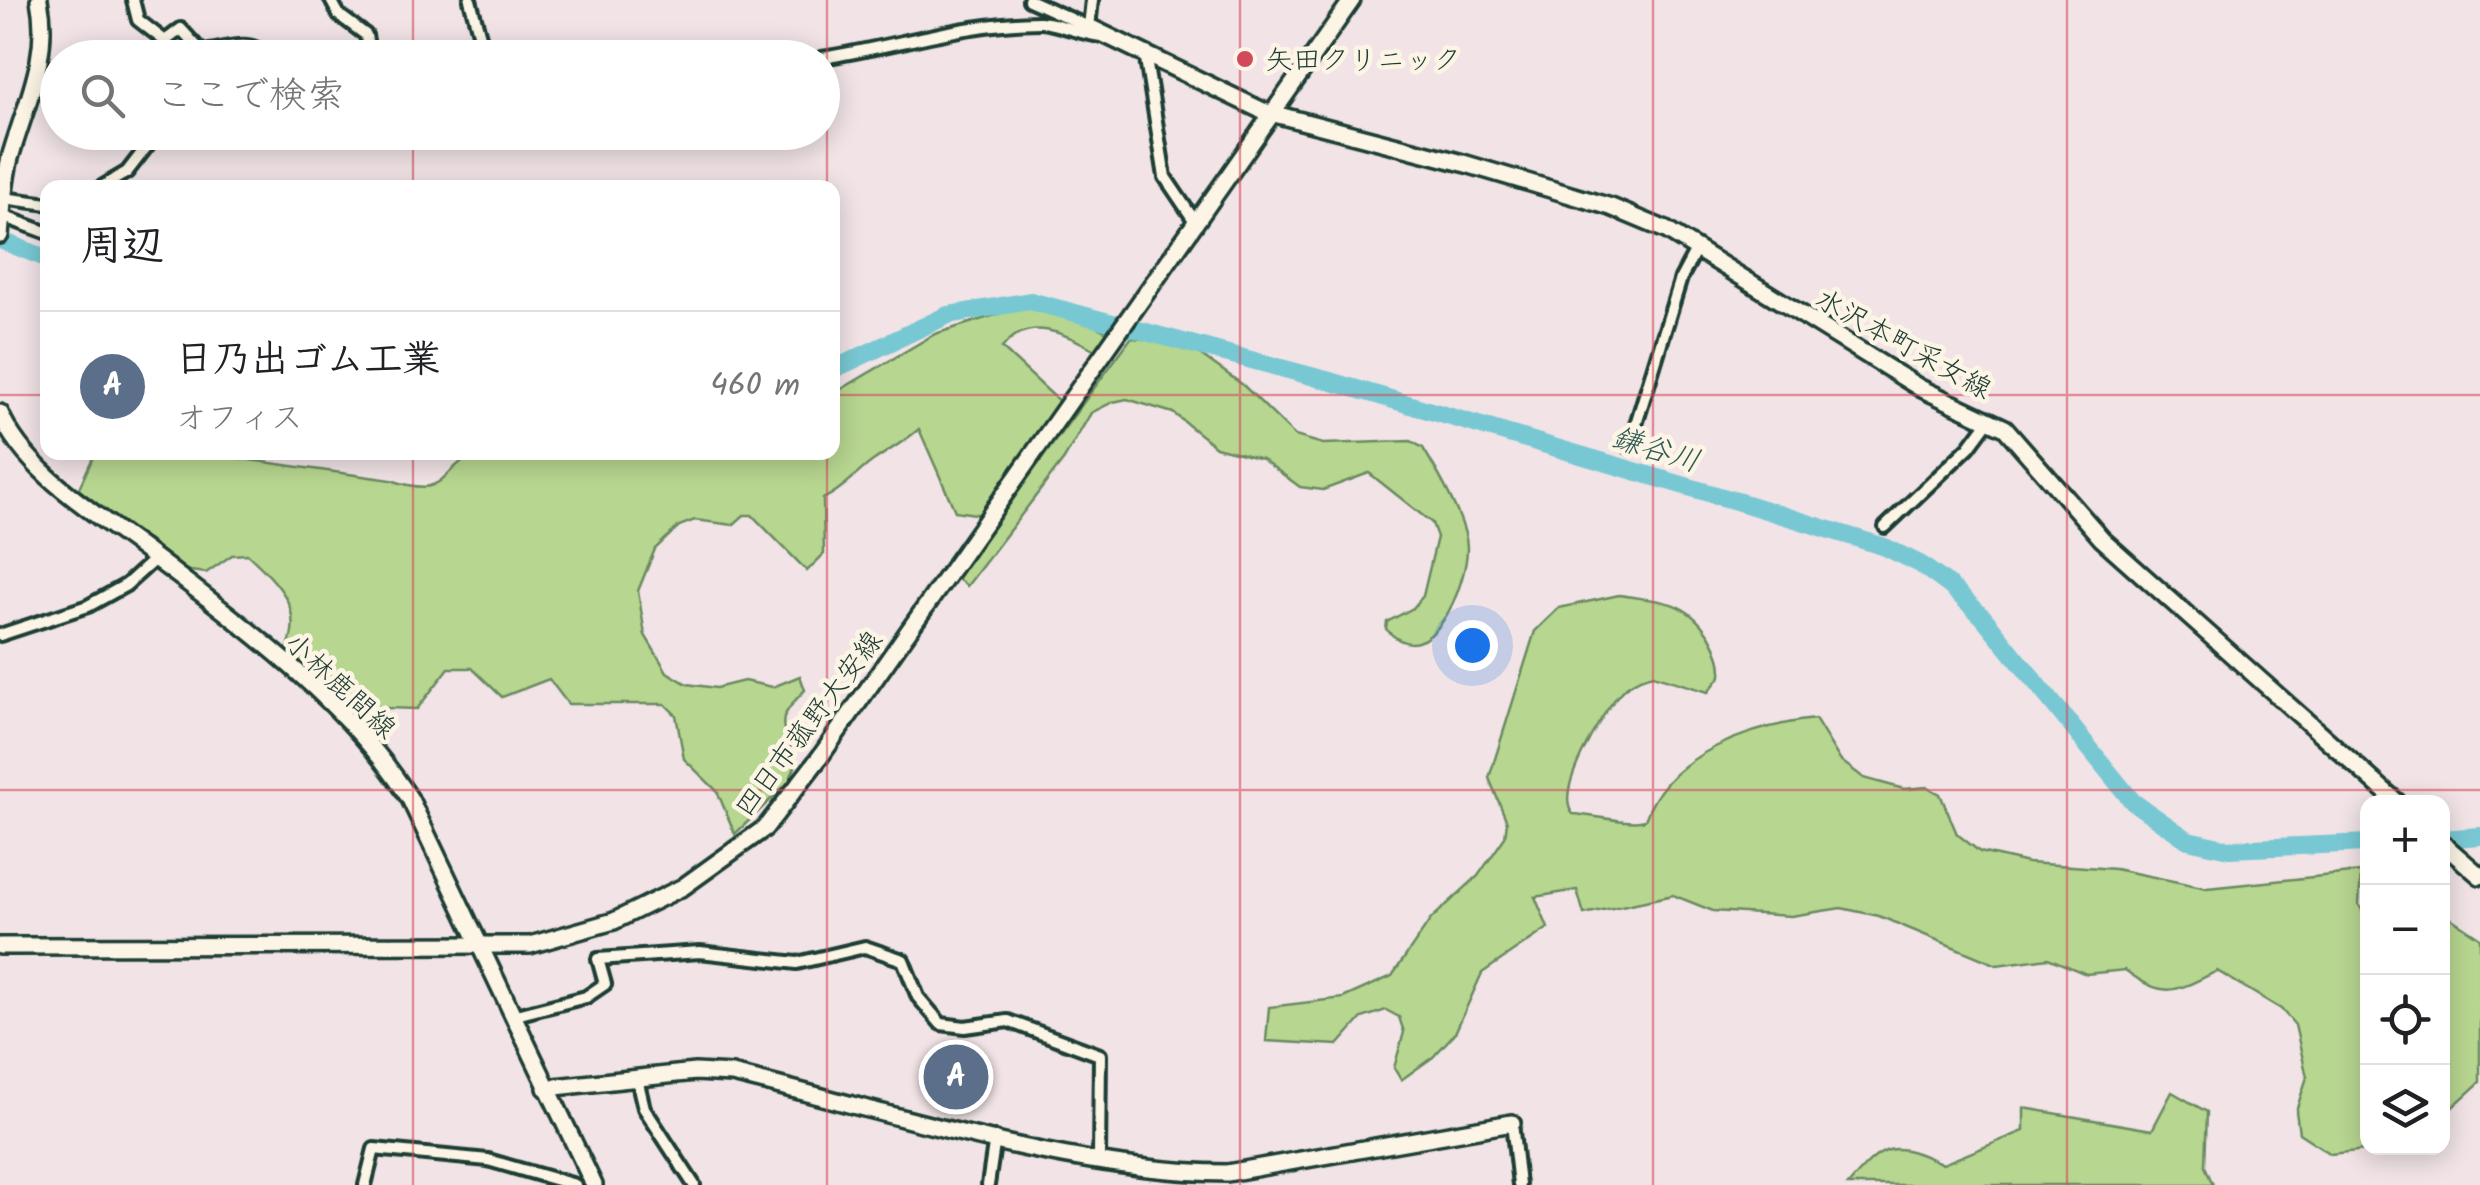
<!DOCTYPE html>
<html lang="ja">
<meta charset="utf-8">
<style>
:root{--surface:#fff;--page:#f6f6f6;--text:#202124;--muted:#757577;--line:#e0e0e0;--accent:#d1495b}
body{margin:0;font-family:Kalam,"Klee One",sans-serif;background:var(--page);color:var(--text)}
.controls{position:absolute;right:30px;bottom:30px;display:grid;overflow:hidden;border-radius:20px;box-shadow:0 5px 25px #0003}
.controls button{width:90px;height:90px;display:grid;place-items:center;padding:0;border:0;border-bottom:2px solid var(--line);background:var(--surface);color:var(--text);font:50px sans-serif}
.you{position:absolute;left:1472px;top:645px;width:35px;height:35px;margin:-25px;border:8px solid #fff;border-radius:50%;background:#1a73e8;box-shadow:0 0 0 15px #1a73e833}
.badge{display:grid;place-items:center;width:65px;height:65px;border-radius:50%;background:var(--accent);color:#fff;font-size:32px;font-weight:700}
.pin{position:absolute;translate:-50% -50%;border:5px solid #fff;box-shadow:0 2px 10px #0006}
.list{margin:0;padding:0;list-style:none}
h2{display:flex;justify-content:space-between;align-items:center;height:130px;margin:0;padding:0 40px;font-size:42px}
h2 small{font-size:32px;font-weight:400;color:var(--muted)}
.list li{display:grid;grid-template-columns:65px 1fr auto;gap:30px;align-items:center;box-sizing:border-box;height:150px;padding:0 40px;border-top:2px solid var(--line)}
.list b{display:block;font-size:38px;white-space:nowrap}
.list p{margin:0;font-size:32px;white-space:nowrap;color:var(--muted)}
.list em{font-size:32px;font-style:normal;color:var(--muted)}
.icon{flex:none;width:55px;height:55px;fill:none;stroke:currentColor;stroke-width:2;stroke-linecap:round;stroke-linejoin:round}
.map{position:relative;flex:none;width:2480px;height:1185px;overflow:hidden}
.search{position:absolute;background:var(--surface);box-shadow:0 5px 25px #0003;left:40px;top:40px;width:800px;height:110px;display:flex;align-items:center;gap:25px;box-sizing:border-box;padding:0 35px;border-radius:55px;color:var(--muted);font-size:38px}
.panel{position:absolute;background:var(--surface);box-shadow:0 5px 25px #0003;left:40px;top:180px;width:800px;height:280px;border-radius:20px}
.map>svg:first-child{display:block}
.green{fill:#b7d68f;stroke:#6b8a62;stroke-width:2.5}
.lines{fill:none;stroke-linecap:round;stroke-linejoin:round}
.river{stroke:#78c8d3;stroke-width:18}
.street-casing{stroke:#1f3d34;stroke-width:18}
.secondary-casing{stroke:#1f3d34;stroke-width:22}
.street{stroke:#fcf5e5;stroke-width:10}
.secondary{stroke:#fcf5e5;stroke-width:15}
.grid{fill:none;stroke:#d1495b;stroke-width:2.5;stroke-opacity:0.55}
.poi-dot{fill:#d1495b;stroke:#fcf5e5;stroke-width:4}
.labels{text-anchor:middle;stroke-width:9;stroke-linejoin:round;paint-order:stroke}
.poi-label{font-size:28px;fill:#1f3d34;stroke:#fcf5e5;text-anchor:start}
.street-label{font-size:28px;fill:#1f3d34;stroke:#fcf5e5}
.water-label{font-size:30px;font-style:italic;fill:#315954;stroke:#fcf5e5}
</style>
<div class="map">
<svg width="2480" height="1185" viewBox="0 0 2480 1185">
<rect width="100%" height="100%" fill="#f1e3e6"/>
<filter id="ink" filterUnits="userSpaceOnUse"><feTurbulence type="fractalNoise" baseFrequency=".01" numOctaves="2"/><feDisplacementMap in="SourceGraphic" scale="20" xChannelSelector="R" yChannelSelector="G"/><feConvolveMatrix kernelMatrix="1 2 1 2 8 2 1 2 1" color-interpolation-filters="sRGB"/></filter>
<g filter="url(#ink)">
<g class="green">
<path d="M1021 307 1073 315 1107 332 1095 350C1065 334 1028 314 1002 348L1061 403 982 515 955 511 919 429C904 442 889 450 873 461 855 474 844 489 823 499L824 554 807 571 752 515H744L733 525 695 520 679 526 655 549 638 591 645 635 667 672 687 684 716 688 744 681 773 687 800 676 805 690C768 727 788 724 795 767L789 782 735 834 717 791 684 759 676 715 665 704H568L549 679 502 697 472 668H449L417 709 355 707 285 654C307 609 278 583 247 554L232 555 206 573 182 570 78 490 95 453H201L391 480C444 498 435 478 473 453L832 452 833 394 935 334Z"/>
<path d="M1131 338 1183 342 1243 385 1295 436 1323 444 1411 441 1423 448C1437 471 1467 522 1467 548 1467 585 1430 678 1386 629L1387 622 1413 608 1423 596 1437 537 1432 523 1369 473 1323 490 1300 487 1262 459 1216 447 1173 413 1127 399 1113 402 1091 413 1064 459 967 586 955 577Z"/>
<path d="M1619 595C1661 602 1686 598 1710 637 1717 649 1722 662 1721 676L1708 692 1653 675C1642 677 1626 685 1619 694 1602 714 1553 792 1573 814 1592 815 1631 825 1645 820 1668 753 1752 726 1815 719L1840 760 1864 778 1904 789 1927 787 1940 794 1957 834 1980 852 2028 863 2115 869 2207 888 2361 872 2359 905 2368 920V1148H2382L2331 1154 2299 1133 2296 1111 2307 1077 2295 1025 2281 1009 2217 971C2175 992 2165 1000 2125 970L2086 974 2048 958 1997 965 1879 916 1841 908 1791 916 1713 911 1673 895 1584 914 1577 890 1535 897 1548 928 1482 973 1455 1033 1433 1057 1401 1080 1394 1068 1404 1032 1399 1017 1386 1010 1362 1018 1338 1045 1266 1041 1269 1007 1343 998 1392 976 1431 919 1478 876 1505 837 1507 822 1489 778 1535 631 1559 608Z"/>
<polygon points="2443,913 2480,938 2480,1082 2443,1116"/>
<path d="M2172 1092 2207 1112 2205 1166 2213 1185H1848C1884 1143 1892 1140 1943 1164L2024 1131V1108L2152 1130Z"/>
</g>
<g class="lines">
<g class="river">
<polyline points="0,240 48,259"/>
<polyline points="832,370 948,315 1030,301 1326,380 1753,506 1885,547 1920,564 1950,586 1983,617 2133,802 2188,840 2229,849 2368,843"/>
<polyline points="2442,839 2480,836"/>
</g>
<g class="street-casing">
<g id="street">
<path d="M133 0 138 20 165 41 181 29 202 52C227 50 250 36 269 58"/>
<polyline points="331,0 339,15 366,35 370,58"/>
<polyline points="470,0 486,58"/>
<polyline points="1029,0 1089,27 1092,0"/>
<polyline points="1145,53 1165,177 1196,223"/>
<polyline points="307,58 346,58"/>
<path d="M822 58C894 47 967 22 1040 22 1054 22 1080 34 1101 36"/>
<polyline points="100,188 127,172 158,132"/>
<polyline points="3,198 48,204"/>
<polyline points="2,216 48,233"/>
<polyline points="1629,447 1681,278 1696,250"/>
<polyline points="1885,527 1969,447 1989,420"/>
<polyline points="0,635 88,606 126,585 156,558"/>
<polyline points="512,1016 586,997 605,984 598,959 700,952 797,963 865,947 903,960 918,997 941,1024 965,1027 1008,1021 1100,1055 1099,1159"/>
<polyline points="637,1079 644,1108 694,1185"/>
<polyline points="1512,1123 1519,1185"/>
<polyline points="365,1185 374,1149 488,1160 575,1185"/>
<polyline points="988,1185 995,1138"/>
</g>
</g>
<g class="secondary-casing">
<g id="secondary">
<polyline points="1089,27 1263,111 1463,163 1611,207 1666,230 1920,388 2005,428 2102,539 2397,802"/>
<path d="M0 235C3 209 3 184 10 158 25 105 51 56 39 0"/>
<path d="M0 413C27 476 103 517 155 558 245 627 349 703 410 799L594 1185"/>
<polyline points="2442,843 2480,876"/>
<polyline points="0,946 530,945 614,921 683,887 765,828 820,757 1352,0"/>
<path d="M546 1088 695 1072 732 1074C887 1111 1068 1172 1227 1173L1512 1123"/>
</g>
</g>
<use href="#street" class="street"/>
<use href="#secondary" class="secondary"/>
</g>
</g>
<path class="grid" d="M413 0V58M827 0V188M1240 0V1185M1653 0V1185M2067 0V1185M413 132V188M0 395H48M832 395H2480M413 452V1185M827 452V1185M0 790H2480"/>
<circle class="poi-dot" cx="1245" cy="59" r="10"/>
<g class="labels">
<g class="poi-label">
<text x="1265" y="69">矢田クリニック</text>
</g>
<g class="street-label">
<text transform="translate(1904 343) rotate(29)" y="10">水沢本町采女線</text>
<text transform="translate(341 685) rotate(43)" y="10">小林鹿間線</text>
<text transform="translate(808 723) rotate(-53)" y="10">四日市菰野大安線</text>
</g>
<g class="water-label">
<text transform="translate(1656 449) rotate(17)" y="10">鎌谷川</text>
</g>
</g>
</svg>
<div class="controls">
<button>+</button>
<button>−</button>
<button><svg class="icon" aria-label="locate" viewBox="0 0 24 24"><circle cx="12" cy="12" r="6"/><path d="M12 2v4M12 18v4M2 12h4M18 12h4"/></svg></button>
<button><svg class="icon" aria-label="layers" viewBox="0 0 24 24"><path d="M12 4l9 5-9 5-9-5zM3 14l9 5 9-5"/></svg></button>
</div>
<div class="you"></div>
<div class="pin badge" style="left:956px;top:1077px;background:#5c6f8a">A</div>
<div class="search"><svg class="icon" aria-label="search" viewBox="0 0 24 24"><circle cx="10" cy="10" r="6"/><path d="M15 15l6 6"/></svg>ここで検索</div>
<section class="panel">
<h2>周辺<small></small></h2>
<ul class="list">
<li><span class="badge" style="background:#5c6f8a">A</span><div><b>日乃出ゴム工業</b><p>オフィス</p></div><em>460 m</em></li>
</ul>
</section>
</div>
